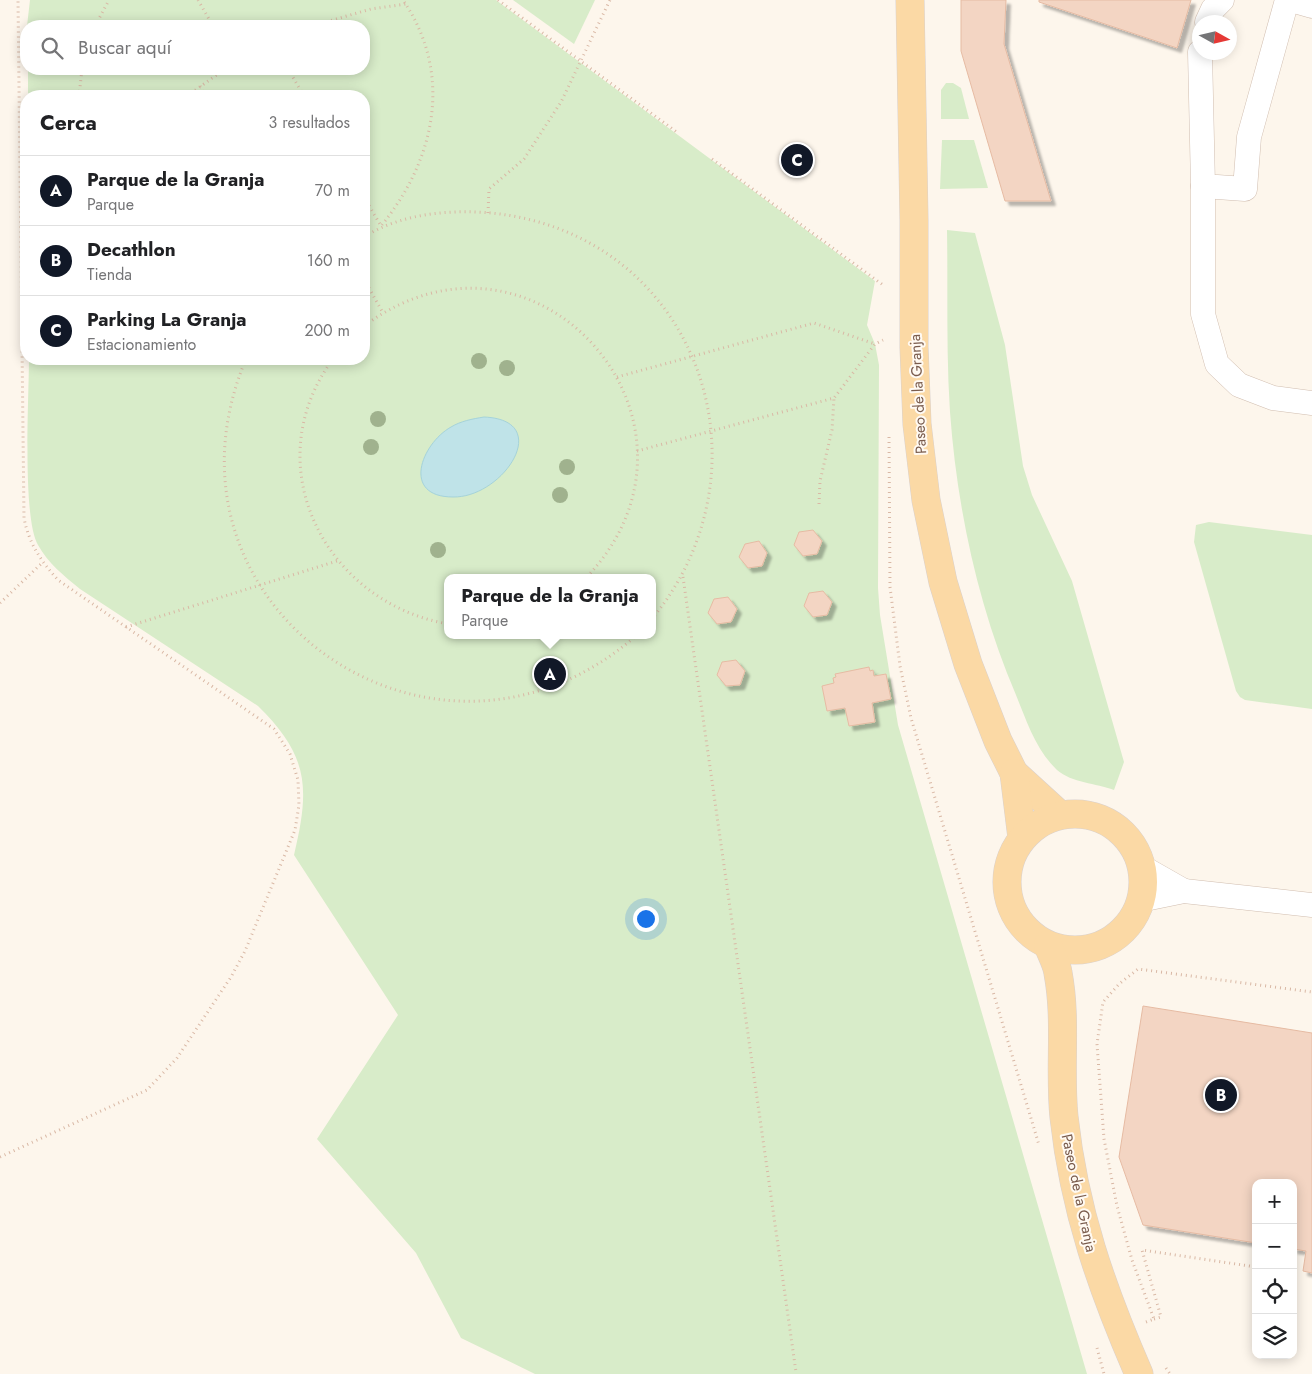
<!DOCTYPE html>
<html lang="es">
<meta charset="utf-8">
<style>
:root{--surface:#fff;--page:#f6f6f6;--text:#202124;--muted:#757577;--line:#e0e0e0;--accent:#111827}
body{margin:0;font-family:Jost,sans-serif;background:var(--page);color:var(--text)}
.controls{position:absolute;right:15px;bottom:15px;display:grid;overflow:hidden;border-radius:10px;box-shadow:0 2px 12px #0003}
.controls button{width:45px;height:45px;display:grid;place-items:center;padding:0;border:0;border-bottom:1px solid var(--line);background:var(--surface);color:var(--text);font:25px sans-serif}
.compass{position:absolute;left:1192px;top:15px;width:45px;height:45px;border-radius:50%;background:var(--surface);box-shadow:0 2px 12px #0003;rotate:98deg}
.you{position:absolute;left:645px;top:918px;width:18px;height:18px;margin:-12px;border:4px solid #fff;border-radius:50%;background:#1a73e8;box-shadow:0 0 0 8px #1a73e833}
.badge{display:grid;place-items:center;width:32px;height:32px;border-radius:50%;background:var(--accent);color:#fff;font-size:16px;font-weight:700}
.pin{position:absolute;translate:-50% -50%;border:2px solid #fff;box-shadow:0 1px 5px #0006}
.popup{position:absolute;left:444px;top:574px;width:212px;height:65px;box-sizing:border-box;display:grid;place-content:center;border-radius:10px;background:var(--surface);filter:drop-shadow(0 1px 4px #0005);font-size:16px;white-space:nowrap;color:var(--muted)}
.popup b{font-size:19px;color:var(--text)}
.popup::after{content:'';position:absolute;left:50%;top:100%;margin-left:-10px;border:10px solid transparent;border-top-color:var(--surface)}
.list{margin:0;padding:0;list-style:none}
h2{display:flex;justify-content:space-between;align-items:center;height:65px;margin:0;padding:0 20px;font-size:21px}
h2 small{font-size:16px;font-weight:400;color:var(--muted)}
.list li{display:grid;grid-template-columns:32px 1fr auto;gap:15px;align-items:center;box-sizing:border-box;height:70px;padding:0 20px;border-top:1px solid var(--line)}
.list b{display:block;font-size:19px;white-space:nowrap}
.list p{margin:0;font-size:16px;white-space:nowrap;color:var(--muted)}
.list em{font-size:16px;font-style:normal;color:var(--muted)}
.icon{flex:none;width:28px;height:28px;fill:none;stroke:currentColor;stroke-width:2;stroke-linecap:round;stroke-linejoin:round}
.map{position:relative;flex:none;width:1312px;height:1374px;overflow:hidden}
.search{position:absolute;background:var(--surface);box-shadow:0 2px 12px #0003;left:20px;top:20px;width:350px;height:55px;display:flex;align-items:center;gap:12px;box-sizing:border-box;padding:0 18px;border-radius:20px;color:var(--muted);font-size:19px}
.panel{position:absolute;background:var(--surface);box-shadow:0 2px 12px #0003;left:20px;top:90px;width:350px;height:275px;border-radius:20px}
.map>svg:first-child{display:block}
.green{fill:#d8ecc9;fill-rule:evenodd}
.water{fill:#bfe3e8;stroke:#a5d3da}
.building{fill:#f3d5c3;stroke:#e6bba3;filter:url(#shadow)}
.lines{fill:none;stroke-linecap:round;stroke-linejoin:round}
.street-casing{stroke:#d1beb0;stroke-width:25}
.primary-casing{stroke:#dad1cd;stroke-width:29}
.path{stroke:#d9b8a5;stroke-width:3;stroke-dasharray:1 4;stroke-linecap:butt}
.street{stroke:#fff;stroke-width:24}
.primary{stroke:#fbd9a5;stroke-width:28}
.tree{fill:#a0b28e}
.labels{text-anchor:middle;stroke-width:4;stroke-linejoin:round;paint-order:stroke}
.street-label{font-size:15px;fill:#7a5c4d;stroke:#fffaf3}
</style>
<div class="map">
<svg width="1312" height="1374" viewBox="0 0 1312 1374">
<defs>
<filter id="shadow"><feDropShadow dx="4.5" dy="4.5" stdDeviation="1" flood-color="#0004"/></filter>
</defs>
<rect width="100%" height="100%" fill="#fdf6ec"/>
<g class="green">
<path d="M30 0H496L875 281 867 325 875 344 879 365 878 588 880 615 898 725 1087 1374H535L461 1338 416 1253 317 1139 398 1015 294 855C310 788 309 756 258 706L80 589C64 576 48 563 38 545 22 518 29 396 29 359H364V96H28V69H364V26H27ZM448 578H652V635H448Z"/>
<polygon points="513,0 595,0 574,44"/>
<polygon points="946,83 953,83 961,88 969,119 941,119 941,90"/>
<polygon points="942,140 974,140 988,188 940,189"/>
<path d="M947 230 975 233 1005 345 1023 466 1032 495 1072 581 1124 762 1114 790C1096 783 1072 783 1057 770 1036 750 1027 722 1016 695 978 606 957 508 950 412 946 352 948 290 947 230Z"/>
<polygon points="1209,522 1312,535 1312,709 1245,700 1240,697 1236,691 1194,542 1196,525"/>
</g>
<path class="water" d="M484 417C555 420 503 498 453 497 401 497 421 444 451 427 461 421 472 419 484 417Z"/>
<g class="building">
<polygon points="961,0 1006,0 1004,44 1051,201 1005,201 961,51"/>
<polygon points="1039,0 1191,0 1177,48 1039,2"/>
<polygon points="813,530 822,541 817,554 803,556 794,545 799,532"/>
<polygon points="759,541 767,553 762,566 748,568 739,557 745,544"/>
<polygon points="823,591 832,602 827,615 813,617 804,606 809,593"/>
<polygon points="728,597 737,609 731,622 717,624 708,613 714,599"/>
<polygon points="736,660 745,671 740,685 726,686 717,675 722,662"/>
<polygon points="869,667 870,671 873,670 874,676 886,674 891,699 872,703 875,722 849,726 845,708 827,711 822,686 834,683 833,678 836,677 835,674"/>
<polygon points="1143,1006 1312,1033 1312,1273 1303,1271 1306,1251 1293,1249 1293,1183 1256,1183 1256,1243 1143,1225 1119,1157"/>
</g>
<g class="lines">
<g class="street-casing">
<g id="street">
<polyline points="1291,0 1312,6"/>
<polyline points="1207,22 1213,9 1222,0"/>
<polyline points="1200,52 1203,186 1245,189 1249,137 1287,0"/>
<polyline points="1203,186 1203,314 1217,364 1239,385 1273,398 1312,403"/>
<polyline points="1140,866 1184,891"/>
<polyline points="1140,900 1184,891 1312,905"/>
</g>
</g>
<g class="primary-casing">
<g id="primary">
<polyline points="910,0 914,220 914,347 917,424 926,500 943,582 968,664 998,741 1014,773 1060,815"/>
<polyline points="1014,773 1022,838"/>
<circle cx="1075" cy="882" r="68"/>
<path d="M1048 945C1051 954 1057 964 1058 973 1067 1021 1059 1069 1064 1117 1074 1210 1102 1289 1139 1374"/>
</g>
</g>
<g class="path">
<polyline points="198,0 213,26"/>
<polyline points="498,0 678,133"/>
<polyline points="95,26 109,0"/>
<polyline points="312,26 371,9 406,4"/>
<polyline points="288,69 304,96"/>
<polyline points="200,86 205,96"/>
<polyline points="79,96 82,69"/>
<polyline points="187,96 225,69"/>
<polyline points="712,159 883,285"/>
<path d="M364 197 381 226C435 160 454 75 403 0"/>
<polyline points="488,213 489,189 524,159 561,102 610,0"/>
<path d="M364 237C400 214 449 209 491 213 695 233 779 464 652 619"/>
<polyline points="364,279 383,313"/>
<path d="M364 326C536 198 733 424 586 578"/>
<path d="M246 359C142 605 435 812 637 635"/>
<path d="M333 359C255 464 324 602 448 624"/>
<polyline points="617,377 814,323 875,344"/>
<polyline points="889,437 890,587 900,666 911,718 1039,1145"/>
<polyline points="637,451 834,398 875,344 883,340"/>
<polyline points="819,504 820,481 832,430 834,398"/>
<polyline points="683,577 796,1372"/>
<polyline points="0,603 42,563"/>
<polyline points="126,627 337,561"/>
<path d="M0 1157 147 1090 177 1058 231 977 245 951 295 830 299 805 298 780 290 754 274 729 58 580C41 561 29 544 24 518L18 0"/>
<polyline points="1154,1319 1161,1317 1142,1250 1256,1267"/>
<polyline points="1146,1322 1154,1319 1132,1260 1117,1206 1104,1139 1097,1044 1103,1002 1119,984 1138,969 1312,992"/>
<polyline points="1097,1348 1104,1374"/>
<polyline points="1166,1368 1170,1374"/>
</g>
<use href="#street" class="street"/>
<use href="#primary" class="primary"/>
</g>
<g class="tree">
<circle cx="479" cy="361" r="8"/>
<circle cx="507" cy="368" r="8"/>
<circle cx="378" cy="419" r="8"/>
<circle cx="371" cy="447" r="8"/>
<circle cx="567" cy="467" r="8"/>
<circle cx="560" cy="495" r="8"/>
<circle cx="438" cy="550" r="8"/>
</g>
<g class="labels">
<g class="street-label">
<text transform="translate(918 394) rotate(-93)" y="5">Paseo de la Granja</text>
<text transform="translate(1079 1193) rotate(78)" y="5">Paseo de la Granja</text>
</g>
</g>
</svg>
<div class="controls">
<button>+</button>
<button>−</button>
<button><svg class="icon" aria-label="locate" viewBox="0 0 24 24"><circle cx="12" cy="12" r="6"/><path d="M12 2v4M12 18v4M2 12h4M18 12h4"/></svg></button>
<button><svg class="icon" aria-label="layers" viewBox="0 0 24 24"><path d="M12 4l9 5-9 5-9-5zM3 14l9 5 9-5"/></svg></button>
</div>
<svg class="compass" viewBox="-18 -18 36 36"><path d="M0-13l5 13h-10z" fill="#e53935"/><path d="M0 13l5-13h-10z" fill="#757577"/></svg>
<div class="you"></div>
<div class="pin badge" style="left:550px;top:674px">A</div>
<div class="popup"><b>Parque de la Granja</b>Parque</div>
<div class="pin badge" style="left:1221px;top:1095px">B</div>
<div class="pin badge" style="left:797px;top:160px">C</div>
<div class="search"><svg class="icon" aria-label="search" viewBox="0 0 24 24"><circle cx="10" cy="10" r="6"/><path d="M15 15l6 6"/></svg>Buscar aquí</div>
<section class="panel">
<h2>Cerca<small>3 resultados</small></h2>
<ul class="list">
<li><span class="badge">A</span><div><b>Parque de la Granja</b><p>Parque</p></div><em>70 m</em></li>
<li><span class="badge">B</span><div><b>Decathlon</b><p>Tienda</p></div><em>160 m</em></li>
<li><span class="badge">C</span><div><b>Parking La Granja</b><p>Estacionamiento</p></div><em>200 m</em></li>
</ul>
</section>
</div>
